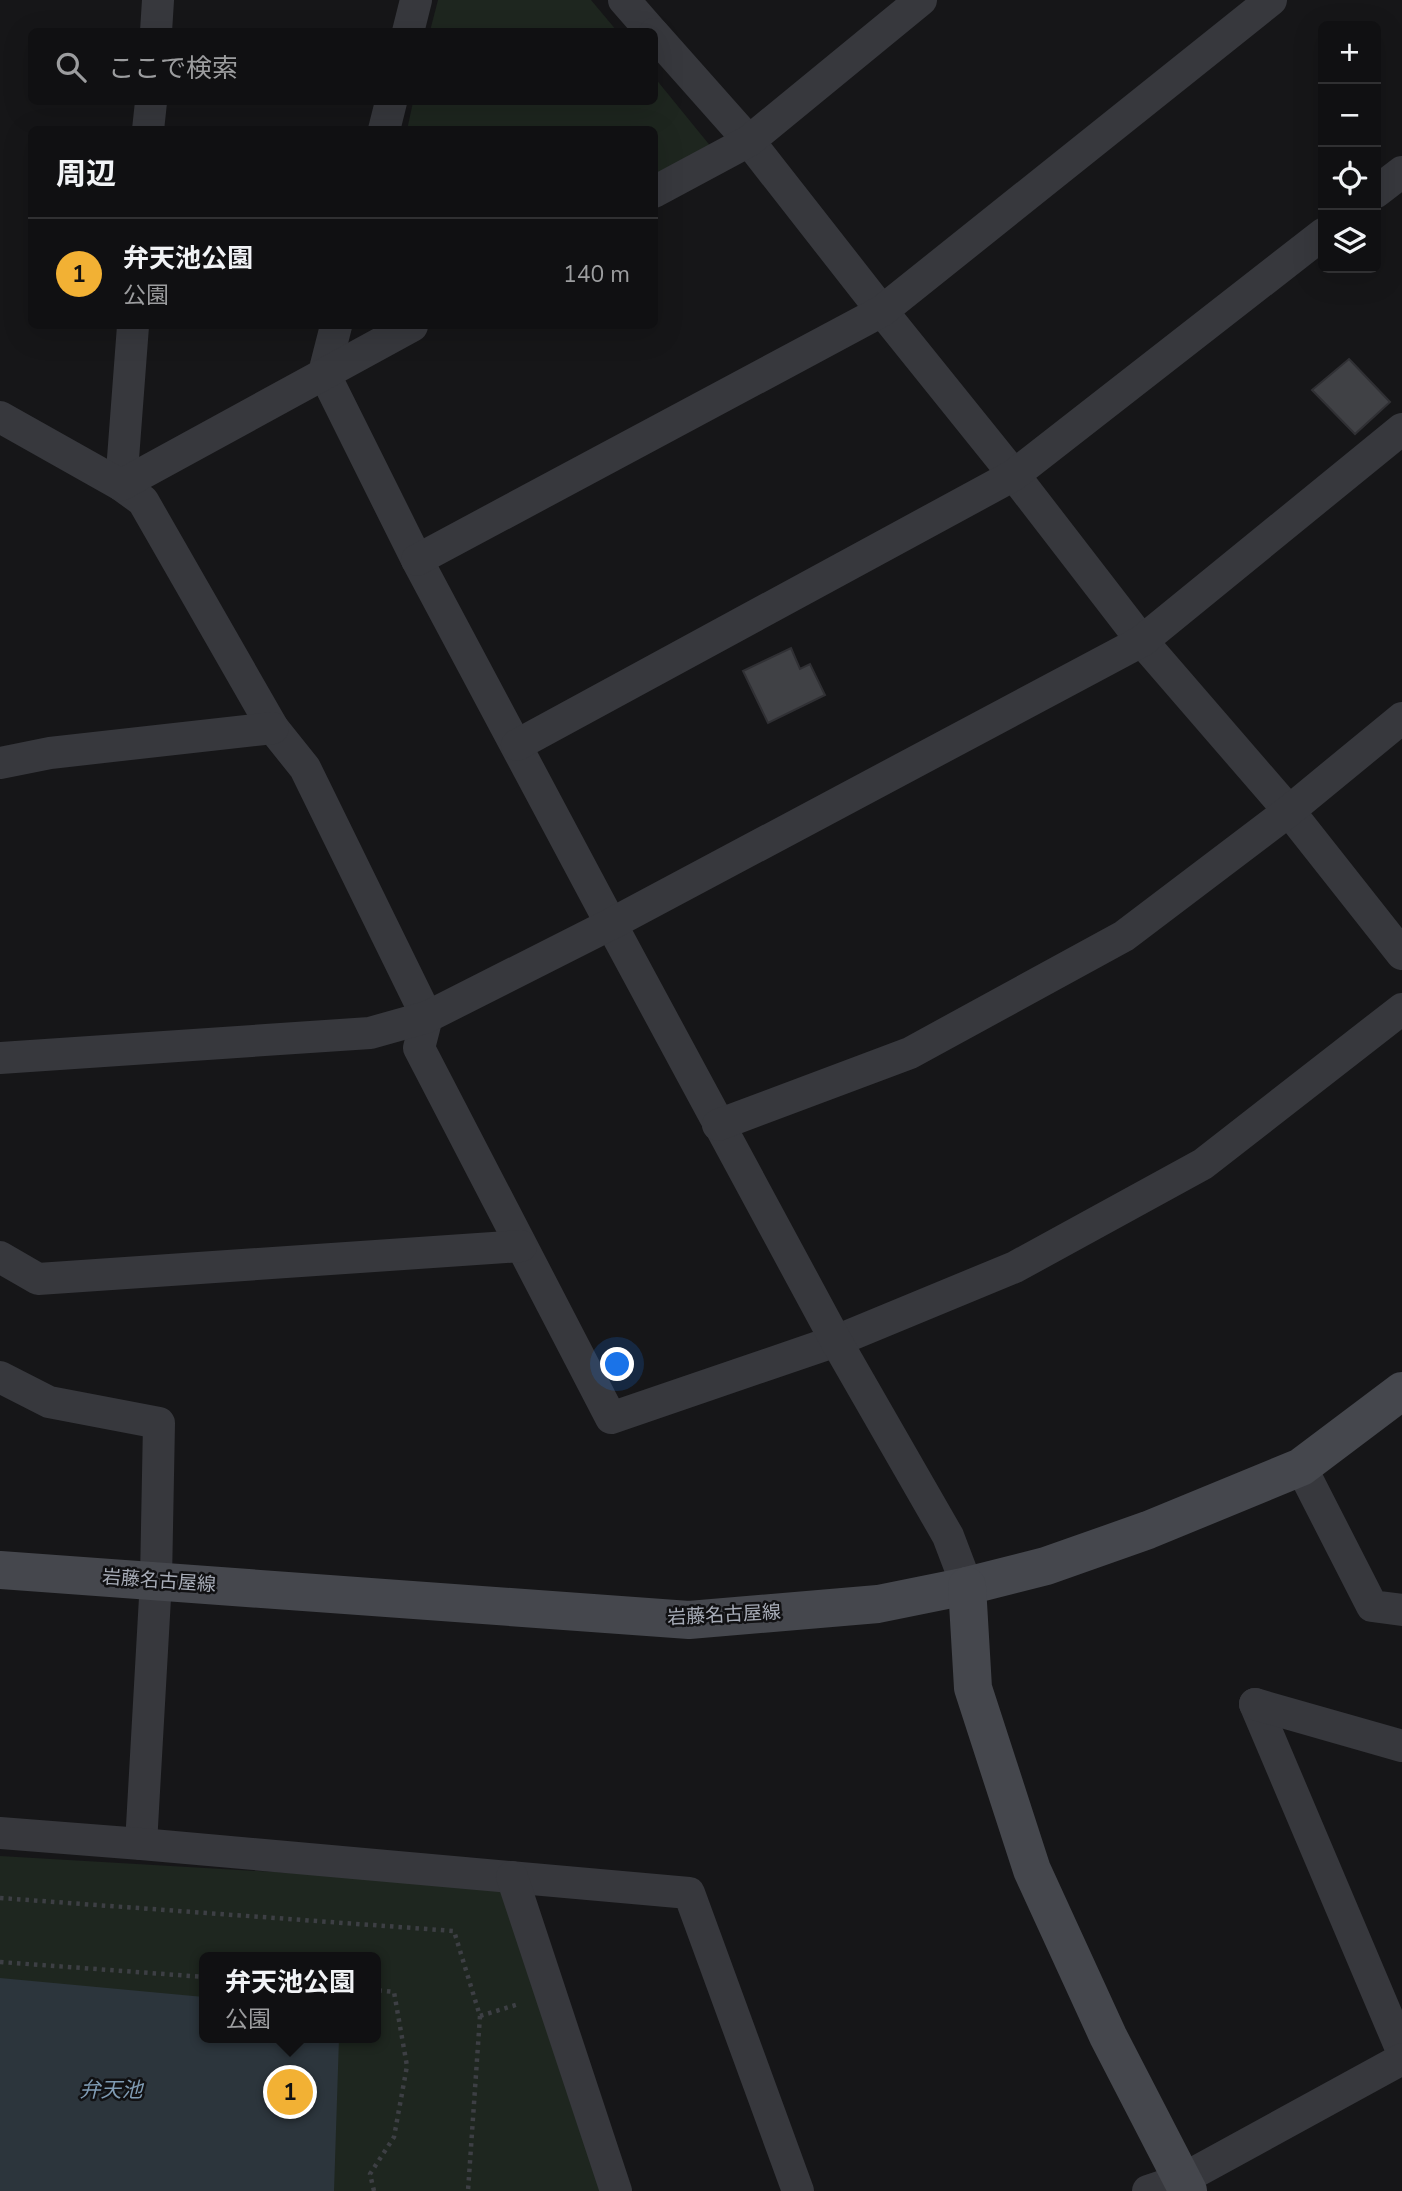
<!DOCTYPE html>
<html lang="ja">
<meta charset="utf-8">
<style>
:root{--surface:#101012;--page:#1e1e20;--text:#f1f3f6;--muted:#9c9d9f;--line:#303032;--accent:#f2b134}
body{margin:0;font-family:"Nunito Sans","Noto Sans JP",sans-serif;background:var(--page);color:var(--text)}
.controls{position:absolute;right:21px;top:21px;display:grid;overflow:hidden;border-radius:10px;box-shadow:0 7px 28px #0002}
.controls button{width:63px;height:63px;display:grid;place-items:center;padding:0;border:0;border-bottom:2px solid var(--line);background:var(--surface);color:var(--text);font:35px sans-serif}
.you{position:absolute;left:618px;top:1365px;width:24px;height:24px;margin:-18px;border:5px solid #fff;border-radius:50%;background:#1a73e8;box-shadow:0 0 0 10px #1a73e833}
.badge{display:grid;place-items:center;width:46px;height:46px;border-radius:50%;background:var(--accent);color:#111;font-size:23px;font-weight:700}
.pin{position:absolute;translate:-50% -50%;border:4px solid #fff;box-shadow:0 2px 7px #0006}
.popup{position:absolute;left:199px;top:1952px;width:182px;height:91px;box-sizing:border-box;display:grid;place-content:center;border-radius:10px;background:var(--surface);filter:drop-shadow(0 2px 5px #0005);font-size:23px;white-space:nowrap;color:var(--muted)}
.popup b{font-size:26px;color:var(--text)}
.popup::after{content:'';position:absolute;left:50%;top:100%;margin-left:-14px;border:14px solid transparent;border-top-color:var(--surface)}
.list{margin:0;padding:0;list-style:none}
h2{display:flex;justify-content:space-between;align-items:center;height:91px;margin:0;padding:0 28px;font-size:30px}
h2 small{font-size:23px;font-weight:400;color:var(--muted)}
.list li{display:grid;grid-template-columns:46px 1fr auto;gap:21px;align-items:center;box-sizing:border-box;height:112px;padding:0 28px;border-top:2px solid var(--line)}
.list b{display:block;font-size:26px;white-space:nowrap}
.list p{margin:0;font-size:23px;white-space:nowrap;color:var(--muted)}
.list em{font-size:23px;font-style:normal;color:var(--muted)}
.icon{flex:none;width:38px;height:38px;fill:none;stroke:currentColor;stroke-width:2;stroke-linecap:round;stroke-linejoin:round}
.map{position:relative;flex:none;width:1402px;height:2191px;overflow:hidden}
.search{position:absolute;background:var(--surface);box-shadow:0 7px 28px #0002;left:28px;top:28px;width:630px;height:77px;display:flex;align-items:center;gap:18px;box-sizing:border-box;padding:0 24px;border-radius:10px;color:var(--muted);font-size:26px}
.panel{position:absolute;background:var(--surface);box-shadow:0 7px 28px #0002;left:28px;top:126px;width:630px;height:203px;border-radius:10px}
.map>svg:first-child{display:block}
.green{fill:#1e261f;fill-rule:evenodd}
.water{fill:#2c353c}
.building{fill:#404145;stroke:#303034;stroke-width:2}
.lines{fill:none;stroke-linecap:round;stroke-linejoin:round}
.path{stroke:#3d3f44;stroke-width:4.5;stroke-dasharray:3.5 5;stroke-linecap:butt}
.street{stroke:#37383d;stroke-width:32}
.secondary{stroke:#45474d;stroke-width:38}
.labels{text-anchor:middle;stroke-width:5;stroke-linejoin:round;paint-order:stroke}
.street-label{font-size:19px;fill:#a8adb8;stroke:#111113}
.water-label{font-size:21px;font-style:italic;fill:#7f9bb3;stroke:#111113}
</style>
<div class="map">
<svg width="1402" height="2191" viewBox="0 0 1402 2191">
<rect width="100%" height="100%" fill="#161618"/>
<g class="green">
<polygon points="438,0 591,0 617,31 430,31"/>
<polygon points="655,78 712,148 655,180 654,130 407,130 413,102 654,102"/>
<path d="M0 1856 515 1886 610 2191H0ZM204 1957H376V2038H204Z"/>
</g>
<polygon class="water" points="0,1978 204,1997 204,2038 339,2038 334,2191 0,2191"/>
<g class="building">
<polygon points="1349,359 1390,402 1355,434 1312,390"/>
<polygon points="791,648 800,669 810,664 825,695 768,723 743,671"/>
</g>
<g class="lines">
<g class="path">
<polyline points="0,1898 454,1931 480,2016 468,2191"/>
<polyline points="0,1962 204,1977"/>
<polyline points="480,2016 519,2004"/>
<polyline points="374,2191 370,2174 394,2137 407,2066 394,1992 376,1990"/>
</g>
<g class="street">
<polyline points="624,0 652,32"/>
<polyline points="156,32 158,0"/>
<polyline points="408,32 416,0"/>
<polyline points="654,34 749,141 882,311 1014,475 1142,641 1289,811 1402,954"/>
<polyline points="148,130 151,102"/>
<polyline points="384,130 391,102"/>
<polyline points="654,192 749,141 921,0"/>
<polyline points="1376,192 1402,172"/>
<polyline points="133,326 121,485 143,501 273,728 305,768 427,1017 419,1048 611,1418 836,1341 1015,1267 1203,1164 1402,1009"/>
<polyline points="336,326 324,373 417,560 611,924 836,1341 948,1536 967,1586"/>
<polyline points="0,417 121,485 412,326"/>
<polyline points="417,560 882,311 1271,0"/>
<polyline points="517,745 1014,475 1323,234"/>
<polyline points="0,763 50,753 273,728"/>
<polyline points="0,1058 370,1033 427,1017 611,924 1142,641 1402,429"/>
<polyline points="718,1125 910,1053 1124,936 1289,811 1402,718"/>
<polyline points="0,1257 38,1279 521,1246"/>
<polyline points="0,1377 49,1402 159,1423 156,1580 141,1844"/>
<polyline points="1301,1467 1372,1606 1402,1610"/>
<polyline points="1255,1704 1402,2051"/>
<polyline points="1255,1704 1402,1746"/>
<polyline points="0,1833 141,1844 689,1893 798,2191"/>
<polyline points="512,1877 616,2191"/>
<polyline points="1148,2191 1181,2180 1402,2059"/>
</g>
<g class="secondary">
<polyline points="0,1570 689,1620 878,1604 967,1586 1046,1566 1148,1530 1301,1467 1402,1391"/>
<polyline points="967,1586 973,1688 1032,1870 1108,2036 1188,2191"/>
</g>
</g>
<g class="labels">
<g class="street-label">
<text transform="translate(159 1580) rotate(4)" y="7">岩藤名古屋線</text>
<text transform="translate(724 1614) rotate(-3)" y="7">岩藤名古屋線</text>
</g>
<g class="water-label">
<text x="111" y="2097">弁天池</text>
</g>
</g>
</svg>
<div class="controls">
<button>+</button>
<button>−</button>
<button><svg class="icon" aria-label="locate" viewBox="0 0 24 24"><circle cx="12" cy="12" r="6"/><path d="M12 2v4M12 18v4M2 12h4M18 12h4"/></svg></button>
<button><svg class="icon" aria-label="layers" viewBox="0 0 24 24"><path d="M12 4l9 5-9 5-9-5zM3 14l9 5 9-5"/></svg></button>
</div>
<div class="you"></div>
<div class="pin badge" style="left:290px;top:2092px">1</div>
<div class="popup"><b>弁天池公園</b>公園</div>
<div class="search"><svg class="icon" aria-label="search" viewBox="0 0 24 24"><circle cx="10" cy="10" r="6"/><path d="M15 15l6 6"/></svg>ここで検索</div>
<section class="panel">
<h2>周辺<small></small></h2>
<ul class="list">
<li><span class="badge">1</span><div><b>弁天池公園</b><p>公園</p></div><em>140 m</em></li>
</ul>
</section>
</div>
